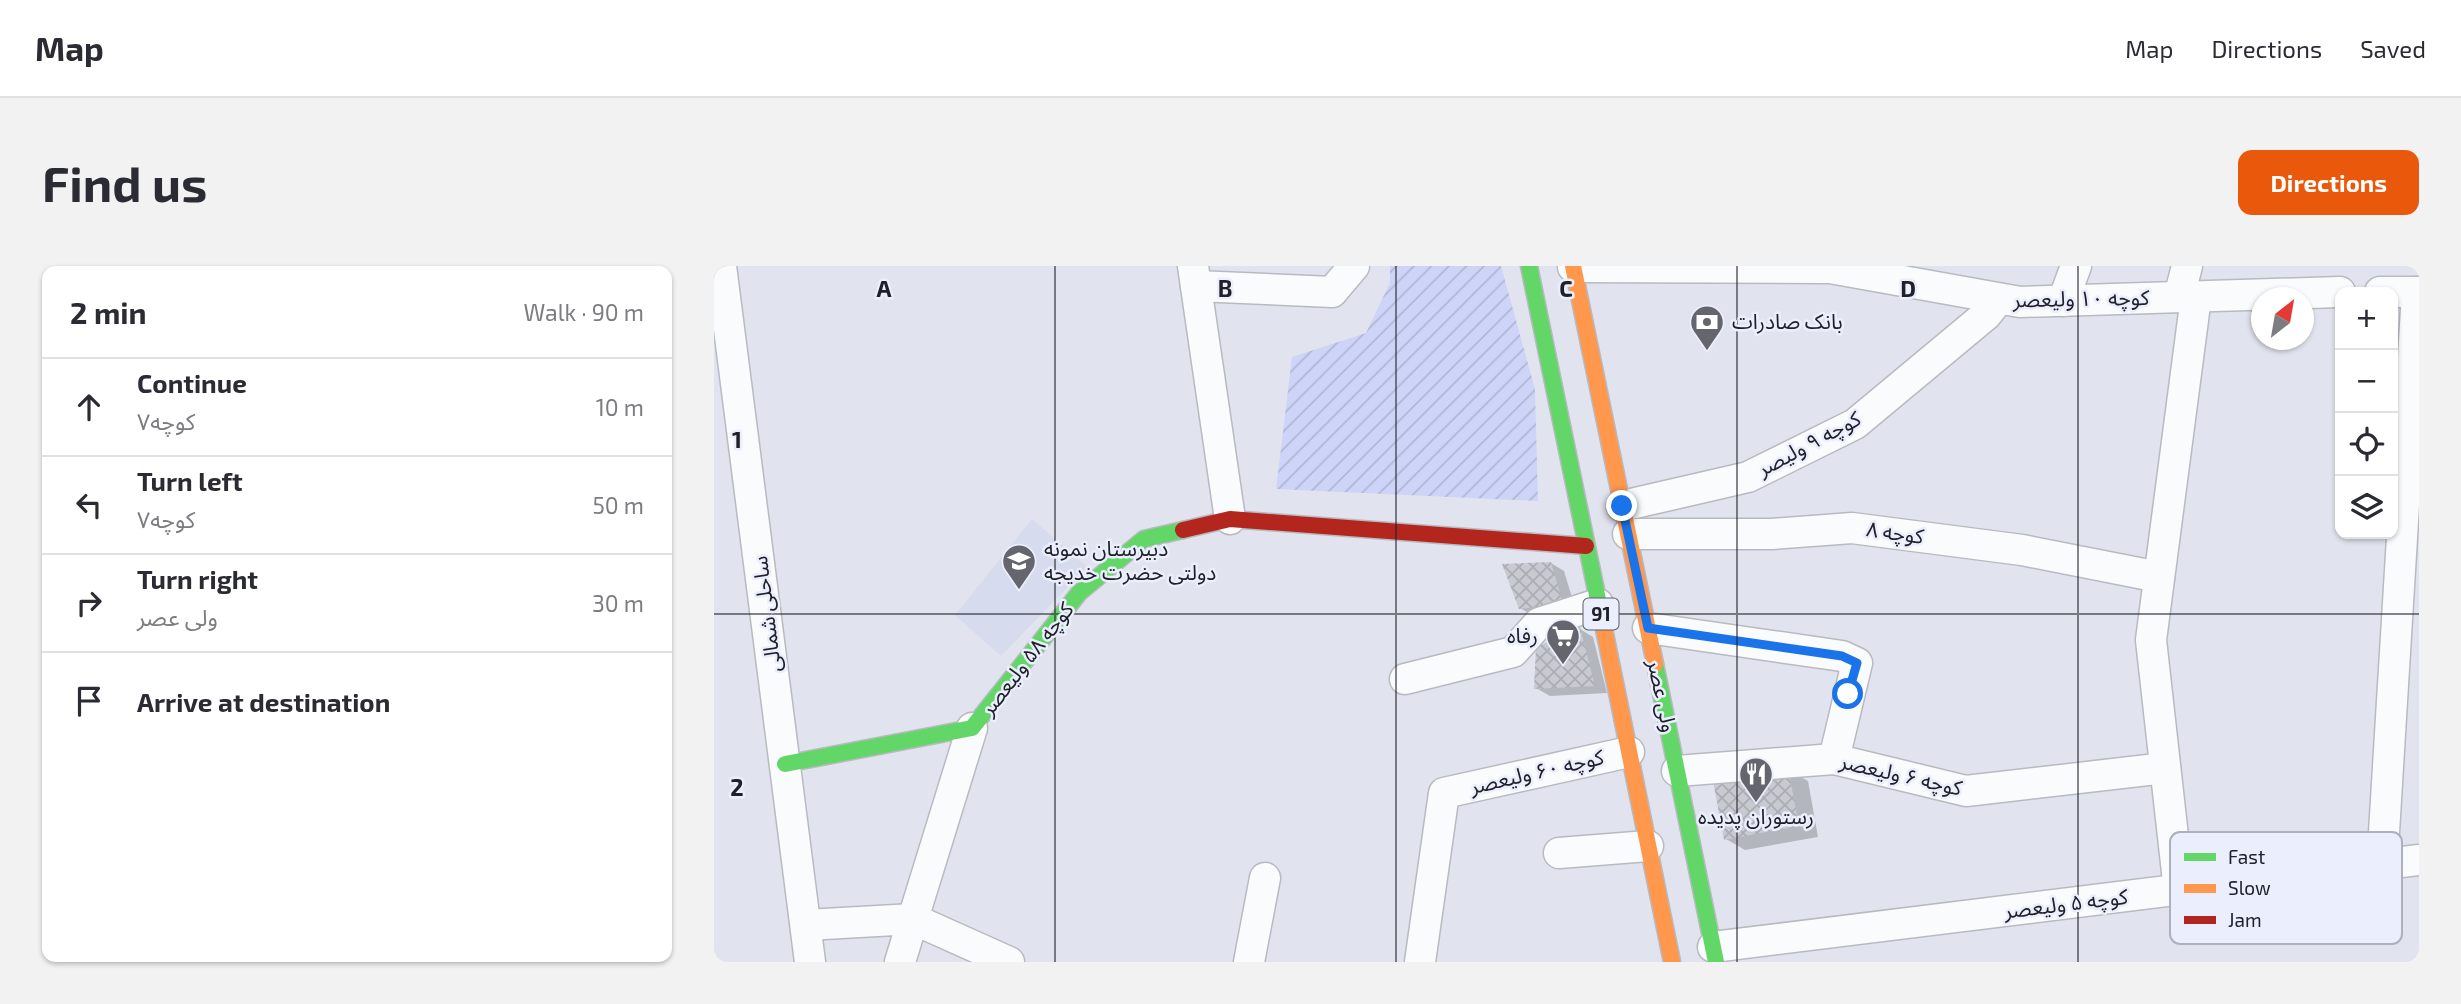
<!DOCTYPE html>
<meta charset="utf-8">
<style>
:root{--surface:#fff;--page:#f2f2f3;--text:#2b2b33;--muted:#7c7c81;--line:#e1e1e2;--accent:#ea580c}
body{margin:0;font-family:"Exo 2","Noto Sans Arabic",sans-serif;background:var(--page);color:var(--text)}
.controls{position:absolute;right:21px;top:21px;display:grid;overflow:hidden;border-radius:14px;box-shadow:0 2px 5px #0004}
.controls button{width:63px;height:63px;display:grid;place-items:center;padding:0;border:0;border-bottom:2px solid var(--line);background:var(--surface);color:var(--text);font:35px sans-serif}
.compass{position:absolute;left:1537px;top:21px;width:63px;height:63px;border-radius:50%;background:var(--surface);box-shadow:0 2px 5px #0004;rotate:31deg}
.stop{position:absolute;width:21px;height:21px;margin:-16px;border:5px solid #1a73e8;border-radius:50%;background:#fff}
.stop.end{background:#1a73e8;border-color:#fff;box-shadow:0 2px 7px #0008}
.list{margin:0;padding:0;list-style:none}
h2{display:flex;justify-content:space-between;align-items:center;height:91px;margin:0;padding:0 28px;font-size:30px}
h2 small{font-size:23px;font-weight:400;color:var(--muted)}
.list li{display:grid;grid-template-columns:46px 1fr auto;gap:21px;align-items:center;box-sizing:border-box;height:98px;padding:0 28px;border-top:2px solid var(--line)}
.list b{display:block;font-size:26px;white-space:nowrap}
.list p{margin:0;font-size:23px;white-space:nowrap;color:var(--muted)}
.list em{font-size:23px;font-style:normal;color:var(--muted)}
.icon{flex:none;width:38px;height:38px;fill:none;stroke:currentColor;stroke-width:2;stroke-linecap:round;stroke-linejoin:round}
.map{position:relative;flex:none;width:1705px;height:696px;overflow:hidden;border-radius:14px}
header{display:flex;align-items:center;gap:42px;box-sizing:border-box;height:98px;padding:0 35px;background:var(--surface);border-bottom:2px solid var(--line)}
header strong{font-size:33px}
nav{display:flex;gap:38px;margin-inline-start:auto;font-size:24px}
.intro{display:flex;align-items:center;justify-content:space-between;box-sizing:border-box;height:168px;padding:0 42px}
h1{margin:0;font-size:49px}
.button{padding:18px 32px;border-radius:14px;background:var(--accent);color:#fff;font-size:24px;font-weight:700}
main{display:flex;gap:42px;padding:0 42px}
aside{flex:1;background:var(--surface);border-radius:14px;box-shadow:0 2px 5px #0004}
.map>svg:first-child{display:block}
.built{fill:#d6dbed}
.garden{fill:url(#garden-furrows)}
.shadow{fill:#0003}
.building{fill:url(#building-cross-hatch)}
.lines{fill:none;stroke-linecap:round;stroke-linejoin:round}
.street-casing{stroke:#b8bac1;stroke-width:33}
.fast-casing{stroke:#b8bac1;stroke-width:19}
.slow-casing{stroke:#b8bac1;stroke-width:19}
.jam-casing{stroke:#b8bac1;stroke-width:19}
.street{stroke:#fafbfc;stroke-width:30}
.fast{stroke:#63d668;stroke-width:16}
.slow{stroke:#ff974d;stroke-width:16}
.jam{stroke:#b3261e;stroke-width:16}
.route{stroke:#1a73e8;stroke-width:9}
.grid{fill:none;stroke:#202128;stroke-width:2;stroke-opacity:0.55}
.labels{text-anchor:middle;stroke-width:5;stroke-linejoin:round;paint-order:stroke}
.shield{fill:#eaeefd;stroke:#5d5e68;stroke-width:2}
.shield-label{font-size:19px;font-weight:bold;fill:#202128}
.street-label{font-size:21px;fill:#202128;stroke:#eaeefd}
.poi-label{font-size:21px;fill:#202128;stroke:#eaeefd;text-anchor:start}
.key{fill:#eaeefd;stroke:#adb0bd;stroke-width:2}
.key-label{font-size:19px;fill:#202128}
.grid-label{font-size:23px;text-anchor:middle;font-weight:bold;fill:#202128;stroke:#eaeefd;stroke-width:5;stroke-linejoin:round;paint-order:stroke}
</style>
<header>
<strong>Map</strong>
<nav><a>Map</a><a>Directions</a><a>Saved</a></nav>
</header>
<div class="intro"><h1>Find us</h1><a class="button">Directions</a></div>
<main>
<aside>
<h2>2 min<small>Walk · 90 m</small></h2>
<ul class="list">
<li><svg class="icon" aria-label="ahead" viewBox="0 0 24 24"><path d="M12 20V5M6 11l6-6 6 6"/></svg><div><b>Continue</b><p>کوچه۷</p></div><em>10 m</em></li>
<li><svg class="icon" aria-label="left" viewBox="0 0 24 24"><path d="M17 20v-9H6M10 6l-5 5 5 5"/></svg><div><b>Turn left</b><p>کوچه۷</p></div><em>50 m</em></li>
<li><svg class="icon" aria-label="right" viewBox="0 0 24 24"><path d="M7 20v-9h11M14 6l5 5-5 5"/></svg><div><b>Turn right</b><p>ولی عصر</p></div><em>30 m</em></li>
<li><svg class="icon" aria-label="arrive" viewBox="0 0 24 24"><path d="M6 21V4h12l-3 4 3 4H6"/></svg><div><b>Arrive at destination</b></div></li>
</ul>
</aside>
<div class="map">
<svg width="1705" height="696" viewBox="0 0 1705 696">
<defs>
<pattern id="garden-furrows" width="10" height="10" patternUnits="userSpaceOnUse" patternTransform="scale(1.75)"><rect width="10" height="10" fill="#cdd4f7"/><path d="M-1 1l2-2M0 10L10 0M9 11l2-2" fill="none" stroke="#b0b6d4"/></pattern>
<pattern id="building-cross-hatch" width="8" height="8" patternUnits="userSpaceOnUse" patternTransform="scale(1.75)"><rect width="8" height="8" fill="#c8cad2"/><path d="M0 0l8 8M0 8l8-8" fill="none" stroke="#acadb4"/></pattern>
</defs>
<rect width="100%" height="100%" fill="#e1e4ee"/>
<polygon class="built" points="318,253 373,301 287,390 241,349"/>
<polygon class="garden" points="676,0 787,0 821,123 824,235 562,223 578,91 652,67 676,17"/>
<g class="shadow">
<polygon points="837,297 850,305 862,345 820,350 806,342"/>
<polygon points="866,363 879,371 893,427 836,430 822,422"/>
<polygon points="1074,504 1094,515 1104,571 1031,584 1012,573"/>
</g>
<g class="building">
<polygon points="837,296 849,338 805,343 788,298"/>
<polygon points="866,361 881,420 820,423 822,381"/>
<polygon points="1074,502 1085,560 1010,574 999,515"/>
</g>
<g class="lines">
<g class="street-casing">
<g id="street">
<polyline points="7,0 96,696"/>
<polyline points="479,0 516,253"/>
<polyline points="859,1 1116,2 1306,36 1626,26"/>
<polyline points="482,20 618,26 640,0"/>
<polyline points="1666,26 1705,26"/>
<polyline points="1465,31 1473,0"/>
<polyline points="1349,35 1362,0"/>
<polyline points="908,240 1034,211 1141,158 1272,49 1285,33"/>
<polyline points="914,268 1058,268 1138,262 1308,284 1445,311"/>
<polyline points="934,362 1128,390 1143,397 1120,493"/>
<polyline points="691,413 799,386 825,357 884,338"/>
<polyline points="258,462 199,653 295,696"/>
<polyline points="963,505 1120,493 1252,525 1451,502"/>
<polyline points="845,587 934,580"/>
<polyline points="1668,599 1703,26"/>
<polyline points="1465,624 1437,374 1482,31"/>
<polyline points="92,659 199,653 186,696"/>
<polyline points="999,681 1705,594"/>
<polyline points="535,696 551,612"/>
<polyline points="706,696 730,527 915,486"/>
</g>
</g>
<g class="fast-casing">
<g id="fast">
<polyline points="815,0 889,358"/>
<polyline points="941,398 1002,696"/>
<polyline points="71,498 258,462 365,327 430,273 469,264"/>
</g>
</g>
<g class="slow-casing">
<g id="slow">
<polyline points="859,0 941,398"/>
<polyline points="889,358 958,696"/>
</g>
</g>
<g class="jam-casing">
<polyline id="jam" points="469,264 516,253 872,280"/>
</g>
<use href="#street" class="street"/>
<use href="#fast" class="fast"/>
<use href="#slow" class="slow"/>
<use href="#jam" class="jam"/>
</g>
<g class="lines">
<polyline class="route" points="908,240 934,362 1128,390 1143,397 1134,428"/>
</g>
<path class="grid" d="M341 0V696M682 0V696M1023 0V696M1364 0V696M0 348H1705"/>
<defs>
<g id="bank-pin" transform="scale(1.75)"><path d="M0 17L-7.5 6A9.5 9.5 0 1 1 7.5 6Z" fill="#64656d" stroke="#eaeefd"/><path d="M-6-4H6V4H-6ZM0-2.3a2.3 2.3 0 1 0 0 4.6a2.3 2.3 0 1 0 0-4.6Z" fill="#fff"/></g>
<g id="school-pin" transform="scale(1.75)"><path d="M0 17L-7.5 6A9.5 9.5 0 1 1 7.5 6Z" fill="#64656d" stroke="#eaeefd"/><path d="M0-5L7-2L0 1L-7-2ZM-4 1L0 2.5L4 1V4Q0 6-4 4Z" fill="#fff"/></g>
<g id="supermarket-pin" transform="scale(1.75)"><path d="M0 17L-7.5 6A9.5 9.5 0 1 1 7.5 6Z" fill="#64656d" stroke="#eaeefd"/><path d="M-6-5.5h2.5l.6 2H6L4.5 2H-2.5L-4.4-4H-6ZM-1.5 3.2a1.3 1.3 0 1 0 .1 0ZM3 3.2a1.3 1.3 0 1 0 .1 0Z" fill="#fff"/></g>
<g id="restaurant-pin" transform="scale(1.75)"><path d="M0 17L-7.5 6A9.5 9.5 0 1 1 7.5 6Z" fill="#64656d" stroke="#eaeefd"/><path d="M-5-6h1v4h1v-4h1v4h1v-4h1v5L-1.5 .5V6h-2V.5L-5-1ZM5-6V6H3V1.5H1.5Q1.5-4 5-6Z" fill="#fff"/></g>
</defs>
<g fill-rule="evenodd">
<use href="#bank-pin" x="993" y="56"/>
<use href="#school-pin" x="305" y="295"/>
<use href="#supermarket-pin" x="849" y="370"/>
<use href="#restaurant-pin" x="1042" y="508"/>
</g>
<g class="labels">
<rect class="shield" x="869.5" y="332.5" width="35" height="31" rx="5"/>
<g class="shield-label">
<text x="887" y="355">91</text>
</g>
<g class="street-label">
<text transform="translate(1367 33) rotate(-1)" y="7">کوچه ۱۰ ولیعصر</text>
<text transform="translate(1095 178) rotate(-28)" y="7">کوچه ۹ ولیصر</text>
<text transform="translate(1181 267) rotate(8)" y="7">کوچه ۸</text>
<text transform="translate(53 348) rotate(-97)" y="7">ساحلی شمالی</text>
<text transform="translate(313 393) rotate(-52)" y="7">کوچه ۵۸ ولیعصر</text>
<text transform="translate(948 430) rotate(78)" y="7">ولی عصر</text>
<text transform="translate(823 506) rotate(-13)" y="7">کوچه ۶۰ ولیعصر</text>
<text transform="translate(1187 509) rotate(13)" y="7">کوچه ۶ ولیعصر</text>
<text transform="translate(1352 638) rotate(-7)" y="7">کوچه ۵ ولیعصر</text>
</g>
<g class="poi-label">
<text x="1018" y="63">بانک صادرات</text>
<text x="330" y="290">دبیرستان نمونه<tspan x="330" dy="24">دولتی حضرت خدیجه</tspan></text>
<text x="824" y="377" text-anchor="end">رفاه</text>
<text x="1042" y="558" text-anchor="middle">رستوران پدیده</text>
</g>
</g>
<rect x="1456" y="566" width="232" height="112" rx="10" class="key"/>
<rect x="1470" y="587" width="32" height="8" fill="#63d668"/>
<rect x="1470" y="618" width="32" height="9" fill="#ff974d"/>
<rect x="1470" y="650" width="32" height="8" fill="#b3261e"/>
<g class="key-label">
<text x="1514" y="598">Fast</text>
<text x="1514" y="629">Slow</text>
<text x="1514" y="661">Jam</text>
</g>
<g class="grid-label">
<text x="170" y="31">A</text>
<text x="511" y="31">B</text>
<text x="852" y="31">C</text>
<text x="1194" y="31">D</text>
<text x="23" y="182">1</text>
<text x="23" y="530">2</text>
</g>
</svg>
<div class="controls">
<button>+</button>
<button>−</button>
<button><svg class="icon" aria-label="locate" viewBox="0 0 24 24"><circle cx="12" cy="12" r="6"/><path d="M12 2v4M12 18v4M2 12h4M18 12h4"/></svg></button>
<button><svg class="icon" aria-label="layers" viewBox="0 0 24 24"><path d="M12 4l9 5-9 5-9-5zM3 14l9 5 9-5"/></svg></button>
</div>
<svg class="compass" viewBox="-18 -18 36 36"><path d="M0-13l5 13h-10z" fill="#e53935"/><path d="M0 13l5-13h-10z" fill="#7c7c81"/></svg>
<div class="stop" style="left:1134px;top:428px"></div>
<div class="stop end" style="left:908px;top:240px"></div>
</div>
</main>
